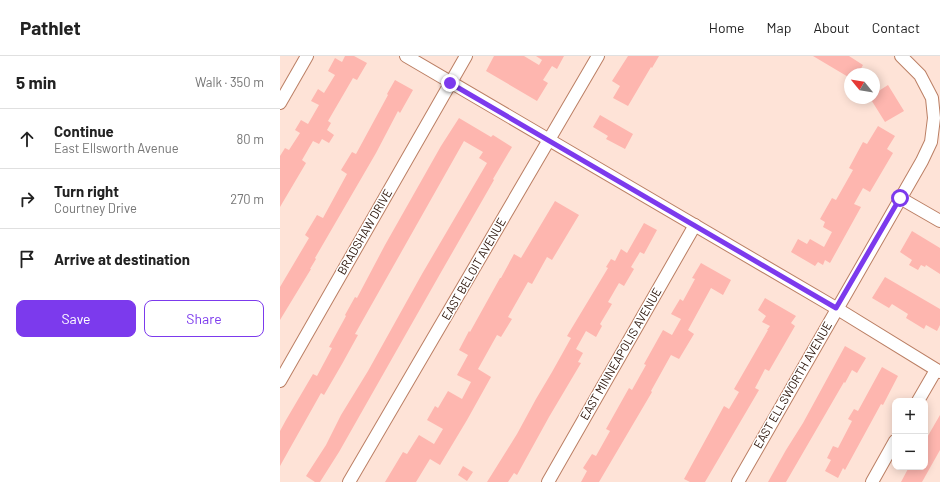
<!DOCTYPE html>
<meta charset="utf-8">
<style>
:root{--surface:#fff;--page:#f6f6f6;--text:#222;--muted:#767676;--line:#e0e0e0;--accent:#7c3aed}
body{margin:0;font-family:Barlow,sans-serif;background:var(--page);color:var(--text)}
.controls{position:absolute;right:12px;bottom:12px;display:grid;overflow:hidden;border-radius:8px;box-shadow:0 2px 10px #0003}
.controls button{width:36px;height:36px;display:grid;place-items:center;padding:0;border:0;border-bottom:1px solid var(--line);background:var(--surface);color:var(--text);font:20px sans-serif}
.compass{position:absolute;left:564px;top:12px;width:36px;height:36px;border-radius:50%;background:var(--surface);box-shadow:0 2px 10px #0003;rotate:300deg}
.stop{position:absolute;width:12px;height:12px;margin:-9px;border:3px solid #7c3aed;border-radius:50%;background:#fff}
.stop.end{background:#7c3aed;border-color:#fff;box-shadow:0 1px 4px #0008}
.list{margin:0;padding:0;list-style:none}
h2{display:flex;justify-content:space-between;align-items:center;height:52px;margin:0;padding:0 16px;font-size:17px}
h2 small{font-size:13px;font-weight:400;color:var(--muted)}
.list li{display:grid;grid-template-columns:26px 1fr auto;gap:12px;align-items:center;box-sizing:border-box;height:60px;padding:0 16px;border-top:1px solid var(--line)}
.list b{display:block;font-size:15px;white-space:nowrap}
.list p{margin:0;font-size:13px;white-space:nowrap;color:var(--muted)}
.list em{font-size:13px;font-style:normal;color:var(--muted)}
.actions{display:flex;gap:8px;padding:12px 16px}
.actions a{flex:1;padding:9px 0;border:1px solid var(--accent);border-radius:8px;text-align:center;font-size:14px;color:var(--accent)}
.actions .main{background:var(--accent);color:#fff}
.icon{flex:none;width:22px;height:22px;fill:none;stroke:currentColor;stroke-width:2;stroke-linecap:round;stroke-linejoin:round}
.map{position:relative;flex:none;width:660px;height:426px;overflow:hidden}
header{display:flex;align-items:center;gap:24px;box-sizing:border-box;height:56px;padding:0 20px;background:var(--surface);border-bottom:1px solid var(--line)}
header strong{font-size:19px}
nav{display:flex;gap:22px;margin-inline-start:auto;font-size:14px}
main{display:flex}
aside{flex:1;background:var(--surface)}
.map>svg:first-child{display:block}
.building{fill:#feb6af}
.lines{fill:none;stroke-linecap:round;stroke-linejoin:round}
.street-casing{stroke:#bb7f64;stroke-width:14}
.street{stroke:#fff;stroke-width:12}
.route{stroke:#7c3aed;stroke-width:5}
.labels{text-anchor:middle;stroke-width:3;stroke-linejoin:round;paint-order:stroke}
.street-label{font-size:12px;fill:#291207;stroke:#fff}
</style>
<header>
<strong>Pathlet</strong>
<nav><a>Home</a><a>Map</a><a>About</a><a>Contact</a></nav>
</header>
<main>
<aside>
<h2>5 min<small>Walk · 350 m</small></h2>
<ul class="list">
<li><svg class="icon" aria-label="ahead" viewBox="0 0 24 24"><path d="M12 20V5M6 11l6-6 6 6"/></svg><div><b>Continue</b><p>East Ellsworth Avenue</p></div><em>80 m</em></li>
<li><svg class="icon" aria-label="right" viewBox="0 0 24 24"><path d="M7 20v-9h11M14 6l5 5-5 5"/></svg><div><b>Turn right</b><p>Courtney Drive</p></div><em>270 m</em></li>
<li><svg class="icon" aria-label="arrive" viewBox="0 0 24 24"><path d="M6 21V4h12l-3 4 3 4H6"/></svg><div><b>Arrive at destination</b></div></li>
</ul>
<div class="actions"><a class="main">Save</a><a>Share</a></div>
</aside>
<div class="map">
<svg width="660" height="426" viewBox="0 0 660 426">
<rect width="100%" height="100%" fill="#fee3d7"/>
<g class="building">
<polygon points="65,0 74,0 87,7 77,24 73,22 48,65 51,67 47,74 54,79 49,87 42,83 39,88 33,85 22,104 26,107 0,151 0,100 5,92 9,94 20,77 15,74 21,64 28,68 39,49 31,45 38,33 44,37 55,19 48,15 55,2 62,6"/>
<polygon points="214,0 244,0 259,9 262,4 256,0 284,0 277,13 272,10 263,24 268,27 257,45 206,15"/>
<polygon points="348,0 379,0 372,12 371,11 348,50 333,42 340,30 332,25"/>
<polygon points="533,0 569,0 583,9 578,18 570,18 570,22"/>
<polygon points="115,24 133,34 120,57 118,55 96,97 35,202 36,203 30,213 31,213 0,264 0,231 29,182 25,179 37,159 43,162 67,118 61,114 72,96 76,98 108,39 107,38"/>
<polygon points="608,29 624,55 605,66 590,42 594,42 594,38"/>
<polygon points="320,59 353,78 345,93 326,83 328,80 313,71"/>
<polygon points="179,62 211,81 213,79 232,91 213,123 214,124 160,218 59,396 40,426 35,426 26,420 46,389 61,359 88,315 142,218 207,107 199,102 203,96 184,85 75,278 78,279 62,308 44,339 41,337 0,410 0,375 6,364 33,318 37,320 52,292 49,291 66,260 65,259 75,241 77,242 105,189 161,90"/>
<polygon points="598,70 615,80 607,93 613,97 590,136 583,132 574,148 581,151 550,207 545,204 543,209 538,206 535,210 511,196 518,183 527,188 530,183 544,191 552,176 543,171 545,166 540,163 552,142 556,144 573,114 569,112 583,86 587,88"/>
<polygon points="275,145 299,159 272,204 267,201 252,228 248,226 228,261 232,263 221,281 217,279 198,313 211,321 187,364 160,409 150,403 136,426 105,426 123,396 127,398 139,379 154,388 163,373 147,364 155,350 158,352 168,335 182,343 191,326 177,319 188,299 179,294 189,275 190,276 220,222 221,222 234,198 241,202"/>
<polygon points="364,167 377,174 364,198 360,196 351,211 354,213 344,230 339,227 328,246 332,248 320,268 322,270 316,281 306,275 296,293 303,297 298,306 301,307 269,361 237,419 234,417 228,426 207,426 237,378 256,343 272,316 291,282 287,280 328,212 326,211 331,203 335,205 341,193 347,197"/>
<polygon points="632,175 660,192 660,218 646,209 645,211 641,209 638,214 629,209 632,204 620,196"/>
<polygon points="421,207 451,224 443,239 431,232 408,274 414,278 399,303 391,299 371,335 372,336 319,426 301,426 307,415 303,412 312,398 316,400 330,375 326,373 349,332 352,334 366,309 364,308 383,274 392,279 401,263 391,258 400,243 403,245 415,223 412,222"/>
<polygon points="605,221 660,253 660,269 657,275 646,269 644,273 626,262 628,258 612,248 609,252 592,242"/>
<polygon points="485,242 516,260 511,267 515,270 489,315 485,313 475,332 479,334 425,426 410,426 404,423 444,350 449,353 459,336 454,333 488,274 487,274 490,270 482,266 486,260 478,254"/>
<polygon points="565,290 586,302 577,317 572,314 565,327 564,326 506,426 488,426 506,394 523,367"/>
<polygon points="602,311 618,320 603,349 601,348 565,414 563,412 558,422 545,415 551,404 547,402 553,390 558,392 572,365 568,363 574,353 578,355"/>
<polygon points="660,359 660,394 642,426 621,426 629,411 645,411 645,385"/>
<polygon points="183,410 193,416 187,425 178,419"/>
</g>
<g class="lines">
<g class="street-casing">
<g id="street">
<polyline points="126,0 556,252 660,316"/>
<polyline points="0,47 27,0"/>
<polyline points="620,142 660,165"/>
<polyline points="0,325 186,0"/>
<polyline points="638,345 656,314"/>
<polyline points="69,426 318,0"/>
<polyline points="268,426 415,169"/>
<polyline points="458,426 642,105 651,86 654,62 652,42 640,19 621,0"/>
<polyline points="592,426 615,385"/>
</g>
</g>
<use href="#street" class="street"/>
</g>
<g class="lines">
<polyline class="route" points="170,27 556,252 620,142"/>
</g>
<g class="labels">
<g class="street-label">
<text transform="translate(85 176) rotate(-60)" y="4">BRADSHAW DRIVE</text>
<text transform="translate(194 213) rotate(-60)" y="4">EAST BELOIT AVENUE</text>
<text transform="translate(341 298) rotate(-60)" y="4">EAST MINNEAPOLIS AVENUE</text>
<text transform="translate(513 329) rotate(-60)" y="4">EAST ELLSWORTH AVENUE</text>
</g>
</g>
</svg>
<div class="controls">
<button>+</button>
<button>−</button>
</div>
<svg class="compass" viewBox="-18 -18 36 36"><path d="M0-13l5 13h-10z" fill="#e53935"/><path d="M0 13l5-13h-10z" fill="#767676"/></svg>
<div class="stop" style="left:620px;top:142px"></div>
<div class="stop end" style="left:170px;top:27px"></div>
</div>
</main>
